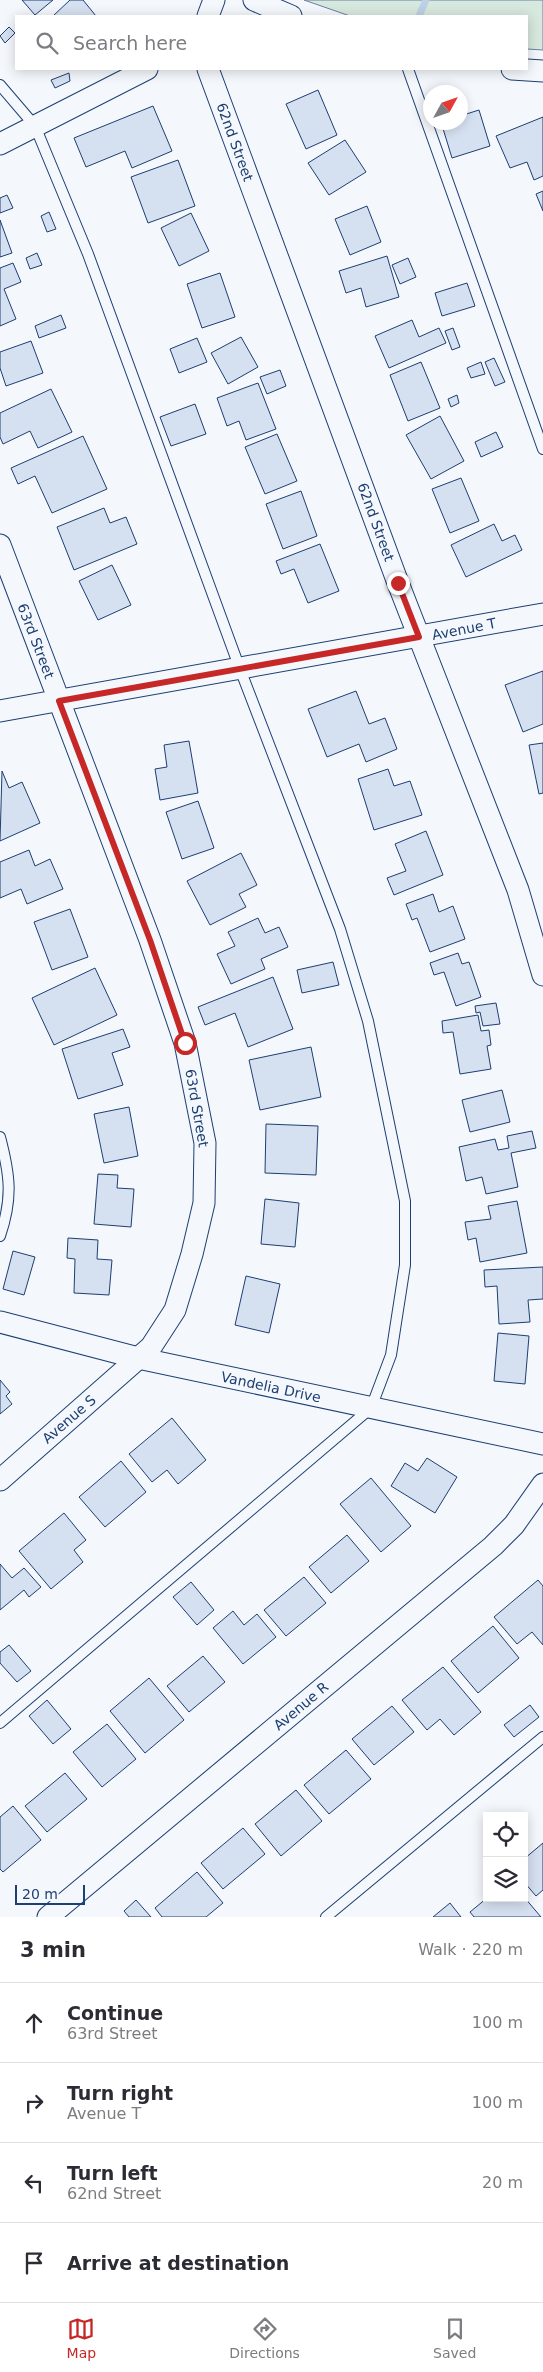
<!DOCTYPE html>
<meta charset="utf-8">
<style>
:root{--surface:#fff;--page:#f7f7f7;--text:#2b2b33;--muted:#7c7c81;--line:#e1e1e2;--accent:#c62828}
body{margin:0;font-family:"DejaVu Sans",sans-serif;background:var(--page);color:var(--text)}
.controls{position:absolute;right:15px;bottom:15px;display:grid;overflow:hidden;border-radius:0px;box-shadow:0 2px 12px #0003}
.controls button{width:45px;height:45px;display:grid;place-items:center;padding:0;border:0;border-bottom:1px solid var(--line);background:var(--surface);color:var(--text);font:25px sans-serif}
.compass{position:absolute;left:423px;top:85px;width:45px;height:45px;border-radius:50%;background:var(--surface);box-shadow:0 2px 12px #0003;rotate:50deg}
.scale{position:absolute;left:15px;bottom:12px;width:70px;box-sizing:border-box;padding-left:5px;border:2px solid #1d3f73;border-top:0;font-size:14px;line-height:18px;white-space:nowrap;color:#1d3f73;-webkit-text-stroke:4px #f4f7fb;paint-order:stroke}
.stop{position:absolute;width:15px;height:15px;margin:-11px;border:4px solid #c62828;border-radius:50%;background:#fff}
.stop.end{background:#c62828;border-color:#fff;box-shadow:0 1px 5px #0008}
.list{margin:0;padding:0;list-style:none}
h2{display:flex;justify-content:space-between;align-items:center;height:65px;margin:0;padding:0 20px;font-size:21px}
h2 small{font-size:16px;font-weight:400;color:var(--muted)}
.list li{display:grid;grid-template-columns:32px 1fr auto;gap:15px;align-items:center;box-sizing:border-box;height:80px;padding:0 20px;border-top:1px solid var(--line)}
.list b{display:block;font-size:19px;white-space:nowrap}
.list p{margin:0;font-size:16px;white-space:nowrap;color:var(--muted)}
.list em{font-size:16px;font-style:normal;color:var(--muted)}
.icon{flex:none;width:28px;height:28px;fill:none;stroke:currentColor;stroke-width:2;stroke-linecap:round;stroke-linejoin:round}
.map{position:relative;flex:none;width:543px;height:1917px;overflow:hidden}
.search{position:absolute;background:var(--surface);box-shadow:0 2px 12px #0003;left:15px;right:15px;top:15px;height:55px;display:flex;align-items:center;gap:12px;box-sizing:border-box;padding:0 18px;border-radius:0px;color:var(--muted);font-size:19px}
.sheet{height:385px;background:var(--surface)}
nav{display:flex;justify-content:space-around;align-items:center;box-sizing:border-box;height:70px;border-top:1px solid var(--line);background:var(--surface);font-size:14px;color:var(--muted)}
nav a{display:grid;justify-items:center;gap:2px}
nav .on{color:var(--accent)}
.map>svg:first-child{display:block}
.green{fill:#d7e8df;stroke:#687fa3}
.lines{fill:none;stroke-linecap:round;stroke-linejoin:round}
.stream{stroke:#bed0e5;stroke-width:7}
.building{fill:#d5e0f0;stroke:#1d3f73}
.service-casing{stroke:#1d3f73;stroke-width:12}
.minor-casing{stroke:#1d3f73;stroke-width:23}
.service{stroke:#f4f7fb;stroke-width:10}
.minor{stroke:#f4f7fb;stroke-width:21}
.route{stroke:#c62828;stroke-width:6}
.labels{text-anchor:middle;stroke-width:4;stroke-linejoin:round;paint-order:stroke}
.street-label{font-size:14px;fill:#1d3f73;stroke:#f4f7fb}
</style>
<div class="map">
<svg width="543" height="1917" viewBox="0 0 543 1917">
<rect width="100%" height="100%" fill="#f4f7fb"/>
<polygon class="green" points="304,0 543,0 543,50 527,49 527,16 350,16"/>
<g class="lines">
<polyline class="stream" points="419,16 426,0"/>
</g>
<g class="building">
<polygon points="22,0 53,0 35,15"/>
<polygon points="70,0 83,0 96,16 53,16"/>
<polygon points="9,27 15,33 5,43 0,36"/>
<polygon points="69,73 70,81 55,88 51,80"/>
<polygon points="318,90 337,135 306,149 286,104"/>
<polygon points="153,106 172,151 132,168 125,151 86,167 74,138"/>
<polygon points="479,110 490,146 452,158 441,122 460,122 460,116"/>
<polygon points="543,117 543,176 534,180 527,162 510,168 496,136"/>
<polygon points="345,140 366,172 329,195 308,163"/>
<polygon points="178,160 195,206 148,223 131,177"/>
<polygon points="543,191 543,211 536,194"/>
<polygon points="7,195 13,208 0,213 0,198"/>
<polygon points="367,206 381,242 350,255 335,219"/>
<polygon points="49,212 56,229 47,232 41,216"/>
<polygon points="191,213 209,251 179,266 161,228"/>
<polygon points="0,220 12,253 0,257"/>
<polygon points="37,253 42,265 30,269 26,258"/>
<polygon points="387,256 399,297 366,307 361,288 346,293 339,271"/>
<polygon points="408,258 416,277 400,284 392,265"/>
<polygon points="13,263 21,282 4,289 16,319 0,326 0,268"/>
<polygon points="220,273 235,317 202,328 187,284"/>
<polygon points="467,283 475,306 442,316 435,293"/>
<polygon points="61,315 66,328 39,338 35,326"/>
<polygon points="412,320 419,337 439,328 446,343 389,368 375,336"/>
<polygon points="453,328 460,347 452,350 445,331"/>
<polygon points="241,337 258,367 228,384 211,353"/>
<polygon points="197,338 207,362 179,373 170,349"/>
<polygon points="31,341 43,373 6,386 0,368 0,352"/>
<polygon points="494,358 505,382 495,386 485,362"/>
<polygon points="421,362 440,408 408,421 390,375"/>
<polygon points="481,362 485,374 471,378 467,368"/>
<polygon points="280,370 286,386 267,394 260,377"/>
<polygon points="258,383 276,429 246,440 239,421 227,426 217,398"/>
<polygon points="51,389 72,432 38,448 30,431 3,444 0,437 0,413"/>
<polygon points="457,395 459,403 451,407 448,399"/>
<polygon points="195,404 206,434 171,446 160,417"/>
<polygon points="440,416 464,461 431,479 406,435"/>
<polygon points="496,432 503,447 481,457 475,442"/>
<polygon points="277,434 297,481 265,494 245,447"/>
<polygon points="83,436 107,489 52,513 35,476 18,484 11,468"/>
<polygon points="461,478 479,521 450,533 432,489"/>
<polygon points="301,491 317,536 283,549 266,504"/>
<polygon points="104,508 110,523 126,517 137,544 74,570 57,527"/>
<polygon points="494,524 502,541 515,535 522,550 466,577 451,545"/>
<polygon points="320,544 339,591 308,603 294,569 281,574 276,561"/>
<polygon points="112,565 131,605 98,620 79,581"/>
<polygon points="543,671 543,724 523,732 505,685"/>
<polygon points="356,691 369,724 385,718 397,749 366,762 359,744 327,757 308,709"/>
<polygon points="189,741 198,793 160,800 155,769 167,767 164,745"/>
<polygon points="543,743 543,793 539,794 529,745"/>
<polygon points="388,769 394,786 410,781 422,815 374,830 358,779"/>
<polygon points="2,771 9,788 22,782 40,823 0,841"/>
<polygon points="198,801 214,848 182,859 166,812"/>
<polygon points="426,831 443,875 394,895 387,878 406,871 395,844"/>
<polygon points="29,850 35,866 50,859 63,889 27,904 21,889 0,898 0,862"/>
<polygon points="241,853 257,885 239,894 246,907 210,925 187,881"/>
<polygon points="433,894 439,912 453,906 465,939 430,952 417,918 412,920 406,904"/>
<polygon points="70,909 88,957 52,970 34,922"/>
<polygon points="258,918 265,933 279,927 288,947 261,959 265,969 231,984 217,954 235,946 228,932"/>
<polygon points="458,953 462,964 469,962 481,997 456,1006 444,972 434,975 430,963"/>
<polygon points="333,962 339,985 302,993 297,970"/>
<polygon points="95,968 117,1015 54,1045 32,998"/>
<polygon points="273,977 293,1029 248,1047 235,1013 205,1025 198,1007"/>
<polygon points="496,1003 500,1024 483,1026 480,1012 476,1013 475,1006"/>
<polygon points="478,1015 481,1031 489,1030 491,1045 487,1046 491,1069 460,1074 453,1032 443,1033 442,1021"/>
<polygon points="123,1029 130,1047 112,1053 123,1085 78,1099 62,1049"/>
<polygon points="311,1047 321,1097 260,1110 249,1060"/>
<polygon points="502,1090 510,1122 470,1132 462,1100"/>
<polygon points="129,1107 138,1156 104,1163 94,1114"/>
<polygon points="266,1124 318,1126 316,1175 265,1173"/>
<polygon points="532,1131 536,1148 511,1153 518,1187 486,1194 482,1177 466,1181 459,1147 495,1139 498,1150 509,1148 507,1136"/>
<polygon points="98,1174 118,1175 117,1188 134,1189 131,1227 94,1224"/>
<polygon points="265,1199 299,1203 295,1247 261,1244"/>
<polygon points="517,1201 527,1253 480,1262 476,1238 468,1240 465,1222 491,1219 488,1206"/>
<polygon points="68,1238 98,1240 97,1259 112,1260 109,1295 74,1293 75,1259 67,1258"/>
<polygon points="13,1251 35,1257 24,1295 3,1289"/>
<polygon points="543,1267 543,1299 528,1300 530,1322 499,1324 497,1286 485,1287 484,1270"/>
<polygon points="246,1276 280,1284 269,1333 235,1325"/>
<polygon points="498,1333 529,1336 525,1384 494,1381"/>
<polygon points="0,1380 10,1392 6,1396 12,1404 0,1414"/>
<polygon points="172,1418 206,1460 178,1484 167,1470 152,1482 129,1454"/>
<polygon points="427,1458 457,1477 435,1513 391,1486 405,1463 418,1471"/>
<polygon points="121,1461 146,1492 105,1527 79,1497"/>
<polygon points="371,1478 411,1526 381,1552 340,1504"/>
<polygon points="64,1513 86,1540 74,1550 83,1562 51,1589 19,1551"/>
<polygon points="347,1535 369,1561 331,1593 309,1567"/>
<polygon points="0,1564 12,1578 24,1568 41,1587 29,1597 24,1590 0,1610"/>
<polygon points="304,1577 326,1603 286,1636 264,1610"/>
<polygon points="538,1580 543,1586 543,1645 532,1632 517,1644 494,1617"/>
<polygon points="191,1582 214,1610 197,1625 173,1597"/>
<polygon points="233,1611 244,1625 257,1614 276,1637 243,1664 213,1628"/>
<polygon points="493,1626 519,1658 478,1693 451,1661"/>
<polygon points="9,1645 31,1671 17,1682 0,1663 0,1652"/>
<polygon points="203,1656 225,1682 189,1712 167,1686"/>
<polygon points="443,1667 481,1712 454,1735 440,1719 427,1730 402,1700"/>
<polygon points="149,1678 184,1720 145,1753 110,1711"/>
<polygon points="47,1700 71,1729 53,1744 29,1716"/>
<polygon points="530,1705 539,1717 514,1737 504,1725"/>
<polygon points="392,1706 414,1732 374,1765 352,1739"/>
<polygon points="107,1724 136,1759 102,1787 73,1752"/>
<polygon points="346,1750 371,1779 329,1814 304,1785"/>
<polygon points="65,1773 87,1799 47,1832 25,1806"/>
<polygon points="296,1790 322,1821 281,1856 255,1824"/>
<polygon points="13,1806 41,1840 3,1872 0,1869 0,1817"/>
<polygon points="243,1828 265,1854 223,1889 201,1863"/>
<polygon points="543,1843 543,1890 536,1896 524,1882 524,1859"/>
<polygon points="197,1872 223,1903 206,1917 162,1917 155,1908"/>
<polygon points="524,1897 541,1917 474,1917 470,1912 487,1898"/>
<polygon points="136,1900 151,1917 129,1917 124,1911"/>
<polygon points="450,1903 461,1917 433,1917"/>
</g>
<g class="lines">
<g class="service-casing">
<g id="service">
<polyline points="408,69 543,449"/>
<polyline points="0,85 35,126 88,254 240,669 340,929 368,1021 405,1201 405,1265 391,1355 371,1408 0,1723"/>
<path d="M0 1137C10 1175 13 1198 0 1236"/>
<polyline points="326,1917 543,1737"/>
</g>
</g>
<g class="minor-casing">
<g id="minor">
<polyline points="254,0 291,16"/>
<polyline points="208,16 214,0"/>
<polyline points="208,69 398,583 518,890 543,975"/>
<polyline points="512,69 543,71"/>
<polyline points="0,144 147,69"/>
<polyline points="0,545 150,940 185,1043 205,1143 204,1203 192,1254 175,1310 151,1347 0,1480"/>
<polyline points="0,711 543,614"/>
<polyline points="0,1322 138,1358 543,1444"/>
<polyline points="48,1917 493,1546 514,1525 543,1484"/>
</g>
</g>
<use href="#service" class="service"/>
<use href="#minor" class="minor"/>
</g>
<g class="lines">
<polyline class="route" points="185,1043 150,940 59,701 419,637 398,583"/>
</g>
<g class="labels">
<g class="street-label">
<text transform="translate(235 142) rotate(70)" y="5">62nd Street</text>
<text transform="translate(376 522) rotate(70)" y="5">62nd Street</text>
<text transform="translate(464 629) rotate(-11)" y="5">Avenue T</text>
<text transform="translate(36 641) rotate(69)" y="5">63rd Street</text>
<text transform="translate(197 1108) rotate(80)" y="5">63rd Street</text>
<text transform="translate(271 1387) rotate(12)" y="5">Vandelia Drive</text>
<text transform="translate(69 1419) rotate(-41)" y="5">Avenue S</text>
<text transform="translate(301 1706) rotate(-40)" y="5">Avenue R</text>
</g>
</g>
</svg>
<div class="controls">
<button><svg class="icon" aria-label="locate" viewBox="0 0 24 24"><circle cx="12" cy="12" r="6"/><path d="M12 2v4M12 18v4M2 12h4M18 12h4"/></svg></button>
<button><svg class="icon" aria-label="layers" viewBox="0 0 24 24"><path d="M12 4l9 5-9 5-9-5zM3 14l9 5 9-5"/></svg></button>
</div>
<svg class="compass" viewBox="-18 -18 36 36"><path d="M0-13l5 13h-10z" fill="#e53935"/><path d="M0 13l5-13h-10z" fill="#7c7c81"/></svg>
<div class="scale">20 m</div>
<div class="stop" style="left:185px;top:1043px"></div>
<div class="stop end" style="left:398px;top:583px"></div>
<div class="search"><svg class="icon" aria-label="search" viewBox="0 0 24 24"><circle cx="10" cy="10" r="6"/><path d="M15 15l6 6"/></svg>Search here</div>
</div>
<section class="sheet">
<h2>3 min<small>Walk · 220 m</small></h2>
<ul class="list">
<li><svg class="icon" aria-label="ahead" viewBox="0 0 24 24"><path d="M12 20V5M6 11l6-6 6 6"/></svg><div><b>Continue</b><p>63rd Street</p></div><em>100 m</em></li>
<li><svg class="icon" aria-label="right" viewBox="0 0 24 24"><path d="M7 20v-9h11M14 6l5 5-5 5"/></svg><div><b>Turn right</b><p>Avenue T</p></div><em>100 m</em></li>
<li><svg class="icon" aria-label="left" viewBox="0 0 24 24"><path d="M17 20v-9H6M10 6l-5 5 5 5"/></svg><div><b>Turn left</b><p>62nd Street</p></div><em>20 m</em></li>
<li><svg class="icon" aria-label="arrive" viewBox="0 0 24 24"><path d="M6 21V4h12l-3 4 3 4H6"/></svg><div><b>Arrive at destination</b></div></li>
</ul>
</section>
<nav>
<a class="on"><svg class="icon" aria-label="map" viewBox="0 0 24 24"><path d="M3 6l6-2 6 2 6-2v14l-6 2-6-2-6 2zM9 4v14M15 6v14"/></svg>Map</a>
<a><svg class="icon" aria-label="directions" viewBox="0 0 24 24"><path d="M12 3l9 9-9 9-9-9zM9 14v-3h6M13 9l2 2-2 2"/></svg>Directions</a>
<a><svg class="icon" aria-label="saved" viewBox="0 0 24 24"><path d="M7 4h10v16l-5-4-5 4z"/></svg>Saved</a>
</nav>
